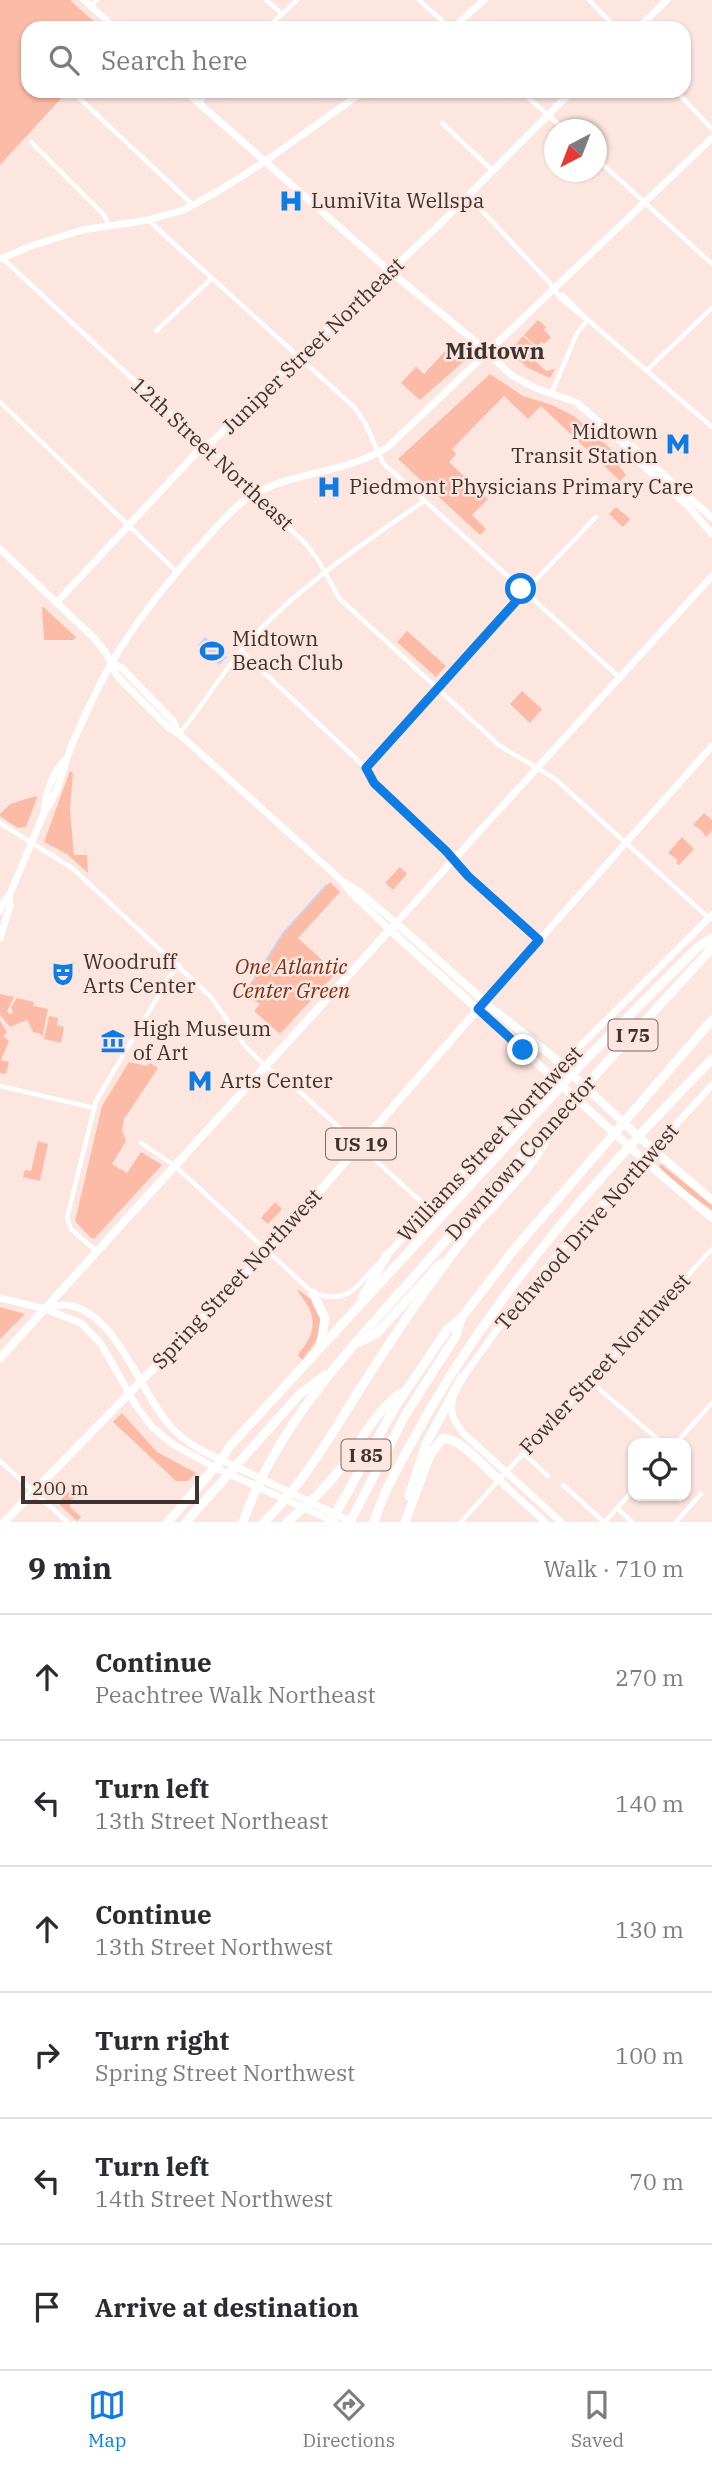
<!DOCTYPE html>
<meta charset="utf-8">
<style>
:root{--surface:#fff;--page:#f2f2f3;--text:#2b2b33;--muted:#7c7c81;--line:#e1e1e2;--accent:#0f7ce3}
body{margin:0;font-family:"IBM Plex Serif",serif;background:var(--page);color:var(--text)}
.controls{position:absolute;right:21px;bottom:21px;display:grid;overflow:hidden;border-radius:14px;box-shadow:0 2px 5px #0004}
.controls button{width:63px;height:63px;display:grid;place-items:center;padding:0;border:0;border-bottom:2px solid var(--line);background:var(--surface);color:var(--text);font:35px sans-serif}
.compass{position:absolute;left:544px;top:119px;width:63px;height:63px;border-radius:50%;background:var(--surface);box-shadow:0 2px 5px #0004;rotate:222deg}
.scale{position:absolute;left:21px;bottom:18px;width:178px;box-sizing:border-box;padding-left:7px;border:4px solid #3d3431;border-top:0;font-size:19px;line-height:24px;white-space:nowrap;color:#3d3431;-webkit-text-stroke:5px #fde6df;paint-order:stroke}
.stop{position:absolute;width:21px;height:21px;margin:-16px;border:5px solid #0f7ce3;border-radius:50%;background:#fff}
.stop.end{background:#0f7ce3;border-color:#fff;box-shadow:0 2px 7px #0008}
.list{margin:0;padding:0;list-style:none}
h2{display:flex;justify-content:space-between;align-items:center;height:91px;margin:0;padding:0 28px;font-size:30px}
h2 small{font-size:23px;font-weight:400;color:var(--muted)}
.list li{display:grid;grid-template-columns:46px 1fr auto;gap:21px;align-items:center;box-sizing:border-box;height:126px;padding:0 28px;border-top:2px solid var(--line)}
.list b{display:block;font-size:26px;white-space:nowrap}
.list p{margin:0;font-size:23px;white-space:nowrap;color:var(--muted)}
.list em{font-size:23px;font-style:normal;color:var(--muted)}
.icon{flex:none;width:38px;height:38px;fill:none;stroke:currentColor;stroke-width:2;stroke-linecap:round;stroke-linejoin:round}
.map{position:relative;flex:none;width:712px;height:1522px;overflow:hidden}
.search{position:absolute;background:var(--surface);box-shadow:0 2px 5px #0004;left:21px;right:21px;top:21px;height:77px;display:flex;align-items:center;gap:18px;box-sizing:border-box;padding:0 24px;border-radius:21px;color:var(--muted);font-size:26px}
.sheet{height:847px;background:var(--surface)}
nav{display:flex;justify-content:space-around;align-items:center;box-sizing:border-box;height:98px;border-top:2px solid var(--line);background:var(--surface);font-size:19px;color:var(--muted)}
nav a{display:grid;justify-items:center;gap:4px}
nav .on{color:var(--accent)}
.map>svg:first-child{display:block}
.green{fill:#fcbba6}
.water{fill:#b7d7ff}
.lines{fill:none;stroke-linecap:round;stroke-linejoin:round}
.street{stroke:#fff;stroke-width:4.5}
.secondary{stroke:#fff;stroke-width:7}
.primary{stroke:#fff;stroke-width:8}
.highway{stroke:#fff;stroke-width:9}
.route{stroke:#0f7ce3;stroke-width:9}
.labels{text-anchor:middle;stroke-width:5;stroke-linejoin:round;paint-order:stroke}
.shield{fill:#fde6df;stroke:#776965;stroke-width:2}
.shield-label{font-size:19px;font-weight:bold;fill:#3d3431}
.poi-label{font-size:21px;fill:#3d3431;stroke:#fde6df;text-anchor:start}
.street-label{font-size:21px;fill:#3d3431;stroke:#fde6df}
.park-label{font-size:21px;font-style:italic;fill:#7b3017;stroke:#fde6df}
.neighbourhood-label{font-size:23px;font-weight:bold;fill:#3d3431;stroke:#fde6df}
</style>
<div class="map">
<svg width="712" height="1522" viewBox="0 0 712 1522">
<rect width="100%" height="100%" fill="#fde6df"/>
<g class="green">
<polygon points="0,0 70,0 101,28 28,28 28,91 68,91 0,165"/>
<polygon points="538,320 546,327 544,330 551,337 544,344 541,342 537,347 524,335"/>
<polygon points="523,336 537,349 530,356 546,371 555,369 550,378 528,368 509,352"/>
<polygon points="459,342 472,354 420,400 401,383 416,367 424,374 449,347 452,349"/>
<polygon points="490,374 523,396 552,405 574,416 624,461 619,466 626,475 620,481 541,406 528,419 504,396 452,449 456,454 449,462 488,499 472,515 486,529 480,535 398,459"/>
<polygon points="616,507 630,519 623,527 609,514"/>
<polygon points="42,606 76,637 74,640 44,640"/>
<polygon points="407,631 446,666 436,677 397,642"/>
<polygon points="522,691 542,709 530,723 510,704"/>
<polygon points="70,771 73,773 70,810 74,855 87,855 88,873 67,854 44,842"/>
<polygon points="36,796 37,798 26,827 18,828 1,817 0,814 10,804"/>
<polygon points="704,813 712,820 712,831 706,837 701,830 693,825"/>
<polygon points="682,837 694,849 679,865 676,863 678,860 668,853"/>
<polygon points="400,867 407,874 393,890 385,883"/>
<polygon points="330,882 340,892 298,938 336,973 280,1034 254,1011 260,1004 243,993 252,981 254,981 283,934"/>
<polygon points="0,994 14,997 7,1011 9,1014 13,1013 11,1007 17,998 34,1002 33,1006 48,1009 42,1038 41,1034 33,1032 27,1020 10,1027 0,1015"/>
<polygon points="49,1016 58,1018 57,1025 64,1027 61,1043 44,1039"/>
<polygon points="0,1021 7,1032 3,1036 9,1041 1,1060 9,1062 6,1074 0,1073"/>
<polygon points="129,1062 147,1066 150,1063 158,1068 124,1119 122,1130 126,1141 112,1164 127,1173 141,1152 162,1165 95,1238 91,1238 75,1221 102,1106"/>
<polygon points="38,1141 48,1144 40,1181 23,1177 25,1170 31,1171"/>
<polygon points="661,1164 712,1205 712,1210 684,1190 659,1167"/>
<polygon points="275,1202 282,1209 268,1224 261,1218"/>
<path d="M297 1289 312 1300 321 1319 319 1337 302 1360 298 1355C309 1341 318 1327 309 1308 306 1301 299 1295 297 1289Z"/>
<polygon points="0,1307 25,1314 0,1339"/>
<polygon points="122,1413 157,1452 196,1473 188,1481 176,1481 113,1422"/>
<polygon points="79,1481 85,1486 70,1502 70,1507 81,1517 77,1521 58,1503"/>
</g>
<g class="water">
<polygon points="205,637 227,657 219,665 198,645"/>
<polygon points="326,884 327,885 283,934 253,982 252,981 282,933"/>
</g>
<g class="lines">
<g class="street">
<polyline points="266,0 281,13"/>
<polyline points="419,0 450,28"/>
<polyline points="589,0 616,28"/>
<polyline points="91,6 97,0"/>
<polyline points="267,28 297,0"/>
<polyline points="521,91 565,130"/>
<polyline points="676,91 712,129"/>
<polyline points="77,96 193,205"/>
<polyline points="199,103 210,91"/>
<polyline points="442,123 492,170"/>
<polyline points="31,142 104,215 108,224"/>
<polyline points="596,158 712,264"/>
<polyline points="468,196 549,282 560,298 587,320"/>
<polyline points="148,220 354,407 365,423 383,463 619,677"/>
<polyline points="2,258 164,408 248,482 262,502 306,544 320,563 339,598 500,746 554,778 709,918"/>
<polyline points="559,295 563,295 588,320 712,427"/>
<polyline points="156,331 211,279"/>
<polyline points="647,370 712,308"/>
<polyline points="552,392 577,333 588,320"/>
<polyline points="0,402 177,572"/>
<polyline points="241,651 366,768 374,783 446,851 468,876 539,940"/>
<path d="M179 734C205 704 224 668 251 639 301 585 364 543 424 501"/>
<polyline points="366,768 530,586 596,517"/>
<polyline points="0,823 72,868 211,997 245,1046 265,1066 300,1092 429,1209"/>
<polyline points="0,1086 94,1108"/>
<path d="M141 1143 175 1166 313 1293C349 1305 354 1288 378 1264"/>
<polyline points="96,1251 71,1229 67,1218 96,1101 170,976 179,965"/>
<polyline points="590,1381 662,1443"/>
<polyline points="676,1443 712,1403"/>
<polyline points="523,1453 548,1476"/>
<polyline points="0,1461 67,1522"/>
<polyline points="506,1472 712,1249"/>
<polyline points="563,1485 604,1522"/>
<polyline points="617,1508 632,1522"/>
<polyline points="461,1522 498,1481"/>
<polyline points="605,1522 633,1490"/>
<polyline points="676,1522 701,1494"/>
</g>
<g class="secondary">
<polyline points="84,0 115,28"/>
<polyline points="453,28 484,0"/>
<polyline points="638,28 667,0"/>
<polyline points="185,91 386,268 482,347 511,375 535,388 576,402 622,442 633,447 712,518"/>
<polyline points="0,259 31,246 82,230 148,220 184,210 220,190 264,162 364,91"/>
<polyline points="623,443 628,452 689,507 712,534"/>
<polyline points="0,549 94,638 106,653 117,676 170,729 179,734 341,880 352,894 390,930"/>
<polyline points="56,603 200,449 213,441 286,368 435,229 572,91"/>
<polyline points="113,664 122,668 174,722 178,733"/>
<path d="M44 812C45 794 52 774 65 760"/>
<polyline points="345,883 357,890 396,923 712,576"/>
<path d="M0 911 2 904 9 896 44 813C62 788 62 766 74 740 85 715 97 688 111 664 136 620 170 579 204 541 218 526 232 508 249 497 294 470 342 475 388 447L712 138"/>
<polyline points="0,938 10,906 9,896"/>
<polyline points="478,1009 712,746"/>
<polyline points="387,1255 551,1075 712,915"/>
<polyline points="0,1298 45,1309 81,1323 101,1344 137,1407 153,1428 174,1445 216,1468 335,1522"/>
<path d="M46 1308C53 1307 60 1304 67 1305 117 1311 141 1396 172 1428 191 1449 221 1459 245 1471 281 1488 316 1505 352 1522"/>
<polyline points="460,1381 499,1327 561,1250 712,1085"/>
<path d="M453 1398C449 1413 454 1421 463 1433L561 1522"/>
<polyline points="501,1477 499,1480 545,1522"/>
</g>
<g class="primary">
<polyline points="390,930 654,1169 712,1218"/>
<polyline points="0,1358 396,923 493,1009 552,1056 640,1138 712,1200"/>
<polyline points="4,1522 264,1255 478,1009"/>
</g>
<g class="highway">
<polyline points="313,1293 325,1319 320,1347"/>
<polyline points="363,1296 387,1255"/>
<polyline points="360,1342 377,1333 440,1264"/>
<polyline points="216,1468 229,1447 588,1057 697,948 712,938"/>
<polyline points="409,1496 426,1444 462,1377"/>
<polyline points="168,1522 217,1465"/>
<polyline points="186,1522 299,1395 325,1375"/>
<path d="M243 1522C277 1424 352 1347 419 1271 515 1161 614 1055 712 948"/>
<path d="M264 1522C304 1483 331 1435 360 1389 392 1338 426 1288 463 1240 492 1203 533 1172 551 1129"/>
<path d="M287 1522C308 1505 328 1486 344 1464 362 1439 376 1411 401 1393"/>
<polyline points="331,1522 395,1407 447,1330 462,1317 512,1252 712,1020"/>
<polyline points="350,1522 407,1412 456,1336 461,1318"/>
<path d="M374 1522C384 1490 402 1460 418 1431 494 1292 602 1172 712 1059"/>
<path d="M405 1522 430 1455 443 1438C460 1438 486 1468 499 1480"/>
</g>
</g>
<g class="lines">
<polyline class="route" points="521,589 525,592 519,598 366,768 374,783 446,851 468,876 539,940 478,1009 523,1050"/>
</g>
<defs>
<g id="hospital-bare" transform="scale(1.89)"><path d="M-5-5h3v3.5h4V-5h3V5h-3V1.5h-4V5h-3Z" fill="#0f7ce3" stroke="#fde6df" stroke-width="2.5" paint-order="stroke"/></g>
<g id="metro-bare" transform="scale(1.89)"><path d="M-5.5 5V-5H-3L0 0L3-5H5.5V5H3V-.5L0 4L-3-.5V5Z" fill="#0f7ce3" stroke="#fde6df" stroke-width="2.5" paint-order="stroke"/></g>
<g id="stadium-bare" transform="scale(1.89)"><path d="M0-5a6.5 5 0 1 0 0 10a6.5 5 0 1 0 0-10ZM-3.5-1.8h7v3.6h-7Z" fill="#0f7ce3" stroke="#fde6df" stroke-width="2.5" paint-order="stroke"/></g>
<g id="theatre-bare" transform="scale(1.89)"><path d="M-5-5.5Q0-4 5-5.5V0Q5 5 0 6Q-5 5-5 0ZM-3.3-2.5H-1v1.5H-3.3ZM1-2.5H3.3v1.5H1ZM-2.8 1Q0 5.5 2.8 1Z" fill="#0f7ce3" stroke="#fde6df" stroke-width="2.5" paint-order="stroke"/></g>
<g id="museum-bare" transform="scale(1.89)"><path d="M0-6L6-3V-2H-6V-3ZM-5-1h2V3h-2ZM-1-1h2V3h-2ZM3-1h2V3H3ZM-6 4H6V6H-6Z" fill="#0f7ce3" stroke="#fde6df" stroke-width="2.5" paint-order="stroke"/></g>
</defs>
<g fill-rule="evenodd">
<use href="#hospital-bare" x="291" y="201"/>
<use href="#metro-bare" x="678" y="444"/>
<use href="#hospital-bare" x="329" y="487"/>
<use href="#stadium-bare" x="212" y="651"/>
<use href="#theatre-bare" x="63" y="974"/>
<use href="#museum-bare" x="113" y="1041"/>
<use href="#metro-bare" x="200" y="1081"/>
</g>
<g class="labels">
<g class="shield">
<rect x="608.5" y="1019.5" width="49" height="31" rx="5"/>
<rect x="326" y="1128.5" width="70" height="31" rx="5"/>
<rect x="341.5" y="1439.5" width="49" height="31" rx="5"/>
</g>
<g class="shield-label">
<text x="633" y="1042">I 75</text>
<text x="361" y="1151">US 19</text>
<text x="366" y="1462">I 85</text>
</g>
<g class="poi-label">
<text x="311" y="208">LumiVita Wellspa</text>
<text x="658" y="439" text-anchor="end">Midtown<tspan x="658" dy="24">Transit Station</tspan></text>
<text x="349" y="494">Piedmont Physicians Primary Care</text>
<text x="232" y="646">Midtown<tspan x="232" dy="24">Beach Club</tspan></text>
<text x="83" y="969">Woodruff<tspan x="83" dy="24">Arts Center</tspan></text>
<text x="133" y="1036">High Museum<tspan x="133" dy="24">of Art</tspan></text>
<text x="220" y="1088">Arts Center</text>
</g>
<g class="street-label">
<text transform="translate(313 346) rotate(-44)" y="7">Juniper Street Northeast</text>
<text transform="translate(212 454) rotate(43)" y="7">12th Street Northeast</text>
<text transform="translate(490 1144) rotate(-47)" y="7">Williams Street Northwest</text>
<text transform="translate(521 1158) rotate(-48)" y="7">Downtown Connector</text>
<text transform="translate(587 1227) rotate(-49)" y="7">Techwood Drive Northwest</text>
<text transform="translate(237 1279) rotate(-47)" y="7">Spring Street Northwest</text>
<text transform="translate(605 1364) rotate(-47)" y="7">Fowler Street Northwest</text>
</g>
<g class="park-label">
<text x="291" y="974">One Atlantic<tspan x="291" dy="24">Center Green</tspan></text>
</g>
<g class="neighbourhood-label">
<text x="495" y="359">Midtown</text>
</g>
</g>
</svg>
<div class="controls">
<button><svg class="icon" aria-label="locate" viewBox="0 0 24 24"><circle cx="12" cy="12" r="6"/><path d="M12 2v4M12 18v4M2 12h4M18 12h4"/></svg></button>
</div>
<svg class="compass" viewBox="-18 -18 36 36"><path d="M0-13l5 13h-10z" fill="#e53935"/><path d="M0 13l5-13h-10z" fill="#7c7c81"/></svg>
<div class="scale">200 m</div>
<div class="stop" style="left:521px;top:589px"></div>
<div class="stop end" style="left:523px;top:1050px"></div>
<div class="search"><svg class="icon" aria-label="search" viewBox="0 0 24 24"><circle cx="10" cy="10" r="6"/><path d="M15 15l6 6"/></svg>Search here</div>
</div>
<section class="sheet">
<h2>9 min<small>Walk · 710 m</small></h2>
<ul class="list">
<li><svg class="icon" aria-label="ahead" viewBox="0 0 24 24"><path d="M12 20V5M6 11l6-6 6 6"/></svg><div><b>Continue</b><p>Peachtree Walk Northeast</p></div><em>270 m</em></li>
<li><svg class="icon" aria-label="left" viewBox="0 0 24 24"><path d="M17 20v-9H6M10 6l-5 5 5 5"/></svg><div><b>Turn left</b><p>13th Street Northeast</p></div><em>140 m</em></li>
<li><svg class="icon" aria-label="ahead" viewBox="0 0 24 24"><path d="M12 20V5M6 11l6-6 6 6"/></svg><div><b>Continue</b><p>13th Street Northwest</p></div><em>130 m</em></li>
<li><svg class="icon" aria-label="right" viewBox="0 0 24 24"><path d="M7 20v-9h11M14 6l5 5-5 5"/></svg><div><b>Turn right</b><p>Spring Street Northwest</p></div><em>100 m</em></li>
<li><svg class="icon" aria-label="left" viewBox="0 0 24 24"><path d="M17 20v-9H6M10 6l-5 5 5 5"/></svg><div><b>Turn left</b><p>14th Street Northwest</p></div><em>70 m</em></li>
<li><svg class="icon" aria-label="arrive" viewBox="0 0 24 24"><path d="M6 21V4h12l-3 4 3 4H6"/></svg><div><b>Arrive at destination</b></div></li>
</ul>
</section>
<nav>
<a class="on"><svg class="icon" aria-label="map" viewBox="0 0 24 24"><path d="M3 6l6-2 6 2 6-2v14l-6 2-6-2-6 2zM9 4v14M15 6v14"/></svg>Map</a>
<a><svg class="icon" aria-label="directions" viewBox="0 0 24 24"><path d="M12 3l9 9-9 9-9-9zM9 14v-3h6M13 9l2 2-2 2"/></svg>Directions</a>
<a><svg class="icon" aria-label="saved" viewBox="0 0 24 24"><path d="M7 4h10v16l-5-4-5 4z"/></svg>Saved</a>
</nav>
